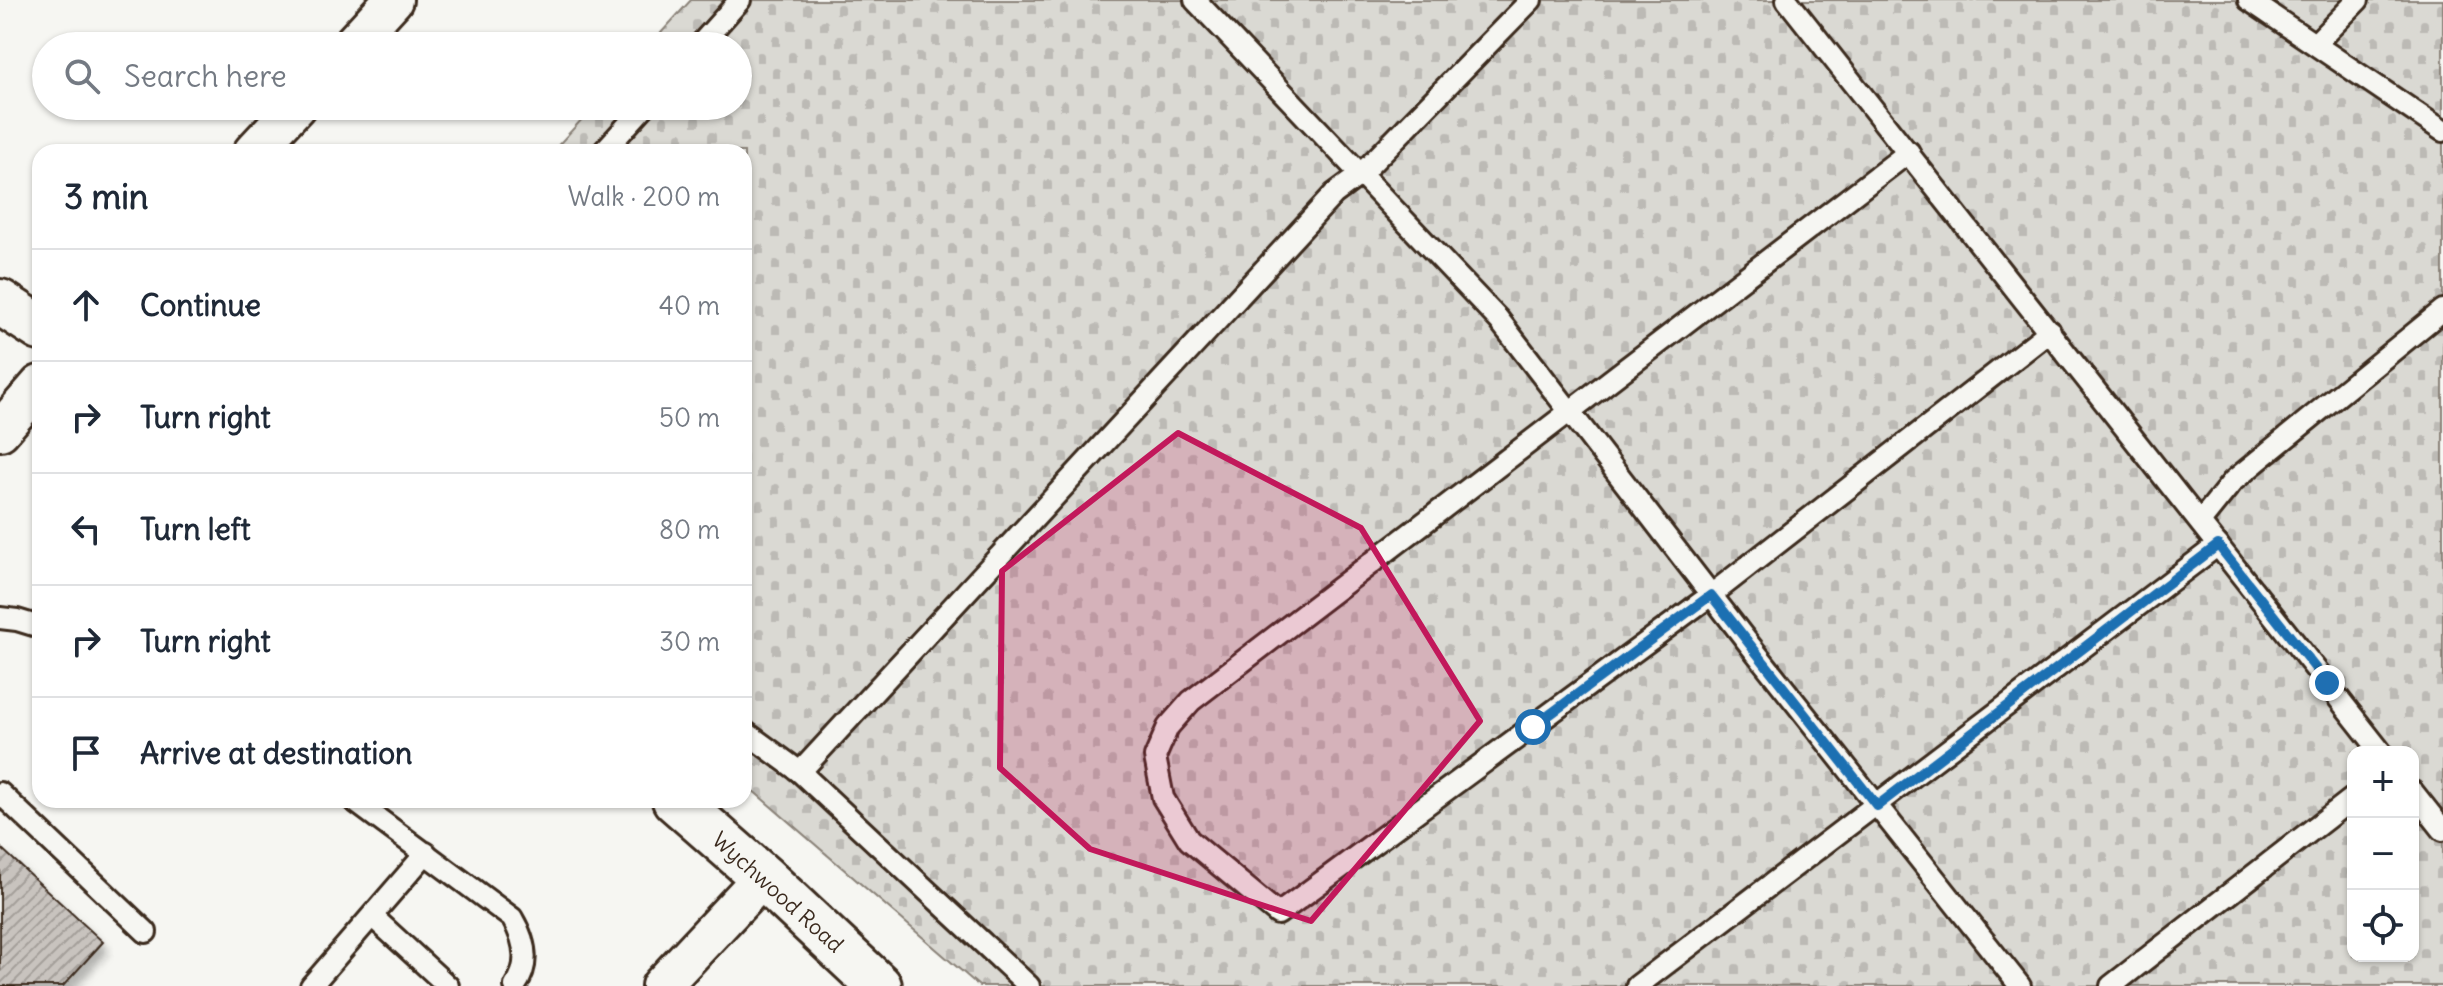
<!DOCTYPE html>
<meta charset="utf-8">
<style>
:root{--surface:#fff;--page:#f6f6f7;--text:#1f2937;--muted:#747a83;--line:#e0e1e3}
body{margin:0;font-family:Delius,sans-serif;background:var(--page);color:var(--text)}
.controls{position:absolute;right:24px;bottom:24px;display:grid;overflow:hidden;border-radius:16px;box-shadow:0 2px 6px #0004}
.controls button{width:72px;height:72px;display:grid;place-items:center;padding:0;border:0;border-bottom:2px solid var(--line);background:var(--surface);color:var(--text);font:40px sans-serif}
.stop{position:absolute;width:24px;height:24px;margin:-18px;border:6px solid #1f6fb2;border-radius:50%;background:#fff}
.stop.end{background:#1f6fb2;border-color:#fff;box-shadow:0 2px 8px #0008}
.list{margin:0;padding:0;list-style:none}
h2{display:flex;justify-content:space-between;align-items:center;height:104px;margin:0;padding:0 32px;font-size:34px}
h2 small{font-size:26px;font-weight:400;color:var(--muted)}
.list li{display:grid;grid-template-columns:52px 1fr auto;gap:24px;align-items:center;box-sizing:border-box;height:112px;padding:0 32px;border-top:2px solid var(--line)}
.list b{display:block;font-size:30px;white-space:nowrap}
.list em{font-size:26px;font-style:normal;color:var(--muted)}
.icon{flex:none;width:44px;height:44px;fill:none;stroke:currentColor;stroke-width:2;stroke-linecap:round;stroke-linejoin:round}
.map{position:relative;flex:none;width:2443px;height:986px;overflow:hidden}
.search{position:absolute;background:var(--surface);box-shadow:0 2px 6px #0004;left:32px;top:32px;width:720px;height:88px;display:flex;align-items:center;gap:20px;box-sizing:border-box;padding:0 28px;border-radius:44px;color:var(--muted);font-size:30px}
.panel{position:absolute;background:var(--surface);box-shadow:0 2px 6px #0004;left:32px;top:144px;width:720px;height:664px;border-radius:24px}
.map>svg:first-child{display:block}
.cemetery{fill:url(#cemetery-stones);stroke:#8a8278;stroke-width:2;fill-rule:evenodd}
.building{fill:url(#building-hatch);stroke:#3b2a1e;stroke-width:2;filter:url(#shadow)}
.lines{fill:none;stroke-linecap:round;stroke-linejoin:round}
.service-casing{stroke:#3b2a1e;stroke-width:26}
.minor-casing{stroke:#3b2a1e;stroke-width:44}
.tertiary-casing{stroke:#3b2a1e;stroke-width:50}
.service{stroke:#f6f6f2;stroke-width:20}
.minor{stroke:#f6f6f2;stroke-width:38}
.tertiary{stroke:#f6f6f2;stroke-width:44}
.route{stroke:#1f6fb2;stroke-width:10}
.marked{fill:#c2185b;fill-opacity:0.2;stroke:#c2185b;stroke-width:6;stroke-linejoin:round}
.labels{text-anchor:middle;stroke-width:7;stroke-linejoin:round;paint-order:stroke}
.street-label{font-size:22px;fill:#3b2a1e;stroke:#f6f6f2}
</style>
<div class="map">
<svg width="2443" height="986" viewBox="0 0 2443 986">
<defs>
<pattern id="cemetery-stones" width="16" height="16" patternUnits="userSpaceOnUse" patternTransform="scale(2)"><rect width="16" height="16" fill="#dad9d3"/><path d="M2 7V4a2 2 0 0 1 4 0v3zM10 15v-3a2 2 0 0 1 4 0v3z" fill="#bcbab5"/></pattern>
<pattern id="building-hatch" width="6" height="6" patternUnits="userSpaceOnUse" patternTransform="scale(2)"><rect width="6" height="6" fill="#c8c3be"/><path d="M-1 1l2-2M0 6l6-6M5 7l2-2" fill="none" stroke="#a49f9a"/></pattern>
<filter id="shadow"><feDropShadow dx="5" dy="9" stdDeviation="4" flood-color="#0004"/></filter>
</defs>
<rect width="100%" height="100%" fill="#f6f6f2"/>
<filter id="ink" filterUnits="userSpaceOnUse"><feTurbulence type="fractalNoise" baseFrequency=".0125" numOctaves="2"/><feDisplacementMap in="SourceGraphic" scale="16" xChannelSelector="R" yChannelSelector="G"/><feConvolveMatrix kernelMatrix="1 2 1 2 8 2 1 2 1" color-interpolation-filters="sRGB"/></filter>
<g filter="url(#ink)">
<path class="cemetery" d="M691 0H2443V986H979L744 783V152H552L594 106H738V46H649ZM2353 752H2413V956H2353Z"/>
<polygon class="building" points="0,847 103,942 63,986 0,986"/>
<g class="lines">
<g class="service-casing">
<g id="service">
<polyline points="1195,0 1499,320 1749,644 2020,986"/>
<polyline points="1787,0 2381,752"/>
<polyline points="2249,0 2443,131"/>
<polyline points="2315,44 2358,0"/>
<polyline points="699,46 740,0"/>
<polyline points="603,152 645,106"/>
<polyline points="1909,152 1191,701 1168,727 1155,757 1163,798 1189,840 1278,914 1711,595 2050,331"/>
<polyline points="2200,522 2233,481 2443,310"/>
<polyline points="0,618 17,620 40,627"/>
<polyline points="744,731 800,772 1029,986"/>
<polyline points="800,772 1334,194 1361,174 1531,0"/>
<polyline points="2413,792 2443,830"/>
<polyline points="0,793 146,932"/>
<path d="M353 800 512 918C525 940 531 964 515 986"/>
<polyline points="372,916 448,986"/>
<polyline points="311,986 426,853"/>
<polyline points="1637,986 2218,545"/>
<polyline points="2111,986 2353,798"/>
</g>
</g>
<g class="minor-casing">
<g id="minor">
<polyline points="351,46 393,0"/>
<polyline points="253,152 296,106"/>
<polyline points="0,431 40,385"/>
<polyline points="661,986 763,877"/>
</g>
</g>
<g class="tertiary-casing">
<g id="tertiary">
<polyline points="0,302 40,328"/>
<polyline points="675,800 763,877 879,986"/>
</g>
</g>
<use href="#service" class="service"/>
<use href="#minor" class="minor"/>
<use href="#tertiary" class="tertiary"/>
</g>
</g>
<g class="lines" filter="url(#ink)">
<polyline class="route" points="1533,727 1711,595 1877,806 2218,545 2327,683"/>
</g>
<path class="marked" d="M1178 433 1361 528 1480 721 1311 921 1090 849 1000 768 1002 571Z"/>
<g class="labels">
<g class="street-label">
<text transform="translate(778 892) rotate(42)" y="8">Wychwood Road</text>
</g>
</g>
</svg>
<div class="controls">
<button>+</button>
<button>−</button>
<button><svg class="icon" aria-label="locate" viewBox="0 0 24 24"><circle cx="12" cy="12" r="6"/><path d="M12 2v4M12 18v4M2 12h4M18 12h4"/></svg></button>
</div>
<div class="stop" style="left:1533px;top:727px"></div>
<div class="stop end" style="left:2327px;top:683px"></div>
<div class="search"><svg class="icon" aria-label="search" viewBox="0 0 24 24"><circle cx="10" cy="10" r="6"/><path d="M15 15l6 6"/></svg>Search here</div>
<section class="panel">
<h2>3 min<small>Walk · 200 m</small></h2>
<ul class="list">
<li><svg class="icon" aria-label="ahead" viewBox="0 0 24 24"><path d="M12 20V5M6 11l6-6 6 6"/></svg><div><b>Continue</b></div><em>40 m</em></li>
<li><svg class="icon" aria-label="right" viewBox="0 0 24 24"><path d="M7 20v-9h11M14 6l5 5-5 5"/></svg><div><b>Turn right</b></div><em>50 m</em></li>
<li><svg class="icon" aria-label="left" viewBox="0 0 24 24"><path d="M17 20v-9H6M10 6l-5 5 5 5"/></svg><div><b>Turn left</b></div><em>80 m</em></li>
<li><svg class="icon" aria-label="right" viewBox="0 0 24 24"><path d="M7 20v-9h11M14 6l5 5-5 5"/></svg><div><b>Turn right</b></div><em>30 m</em></li>
<li><svg class="icon" aria-label="arrive" viewBox="0 0 24 24"><path d="M6 21V4h12l-3 4 3 4H6"/></svg><div><b>Arrive at destination</b></div></li>
</ul>
</section>
</div>
